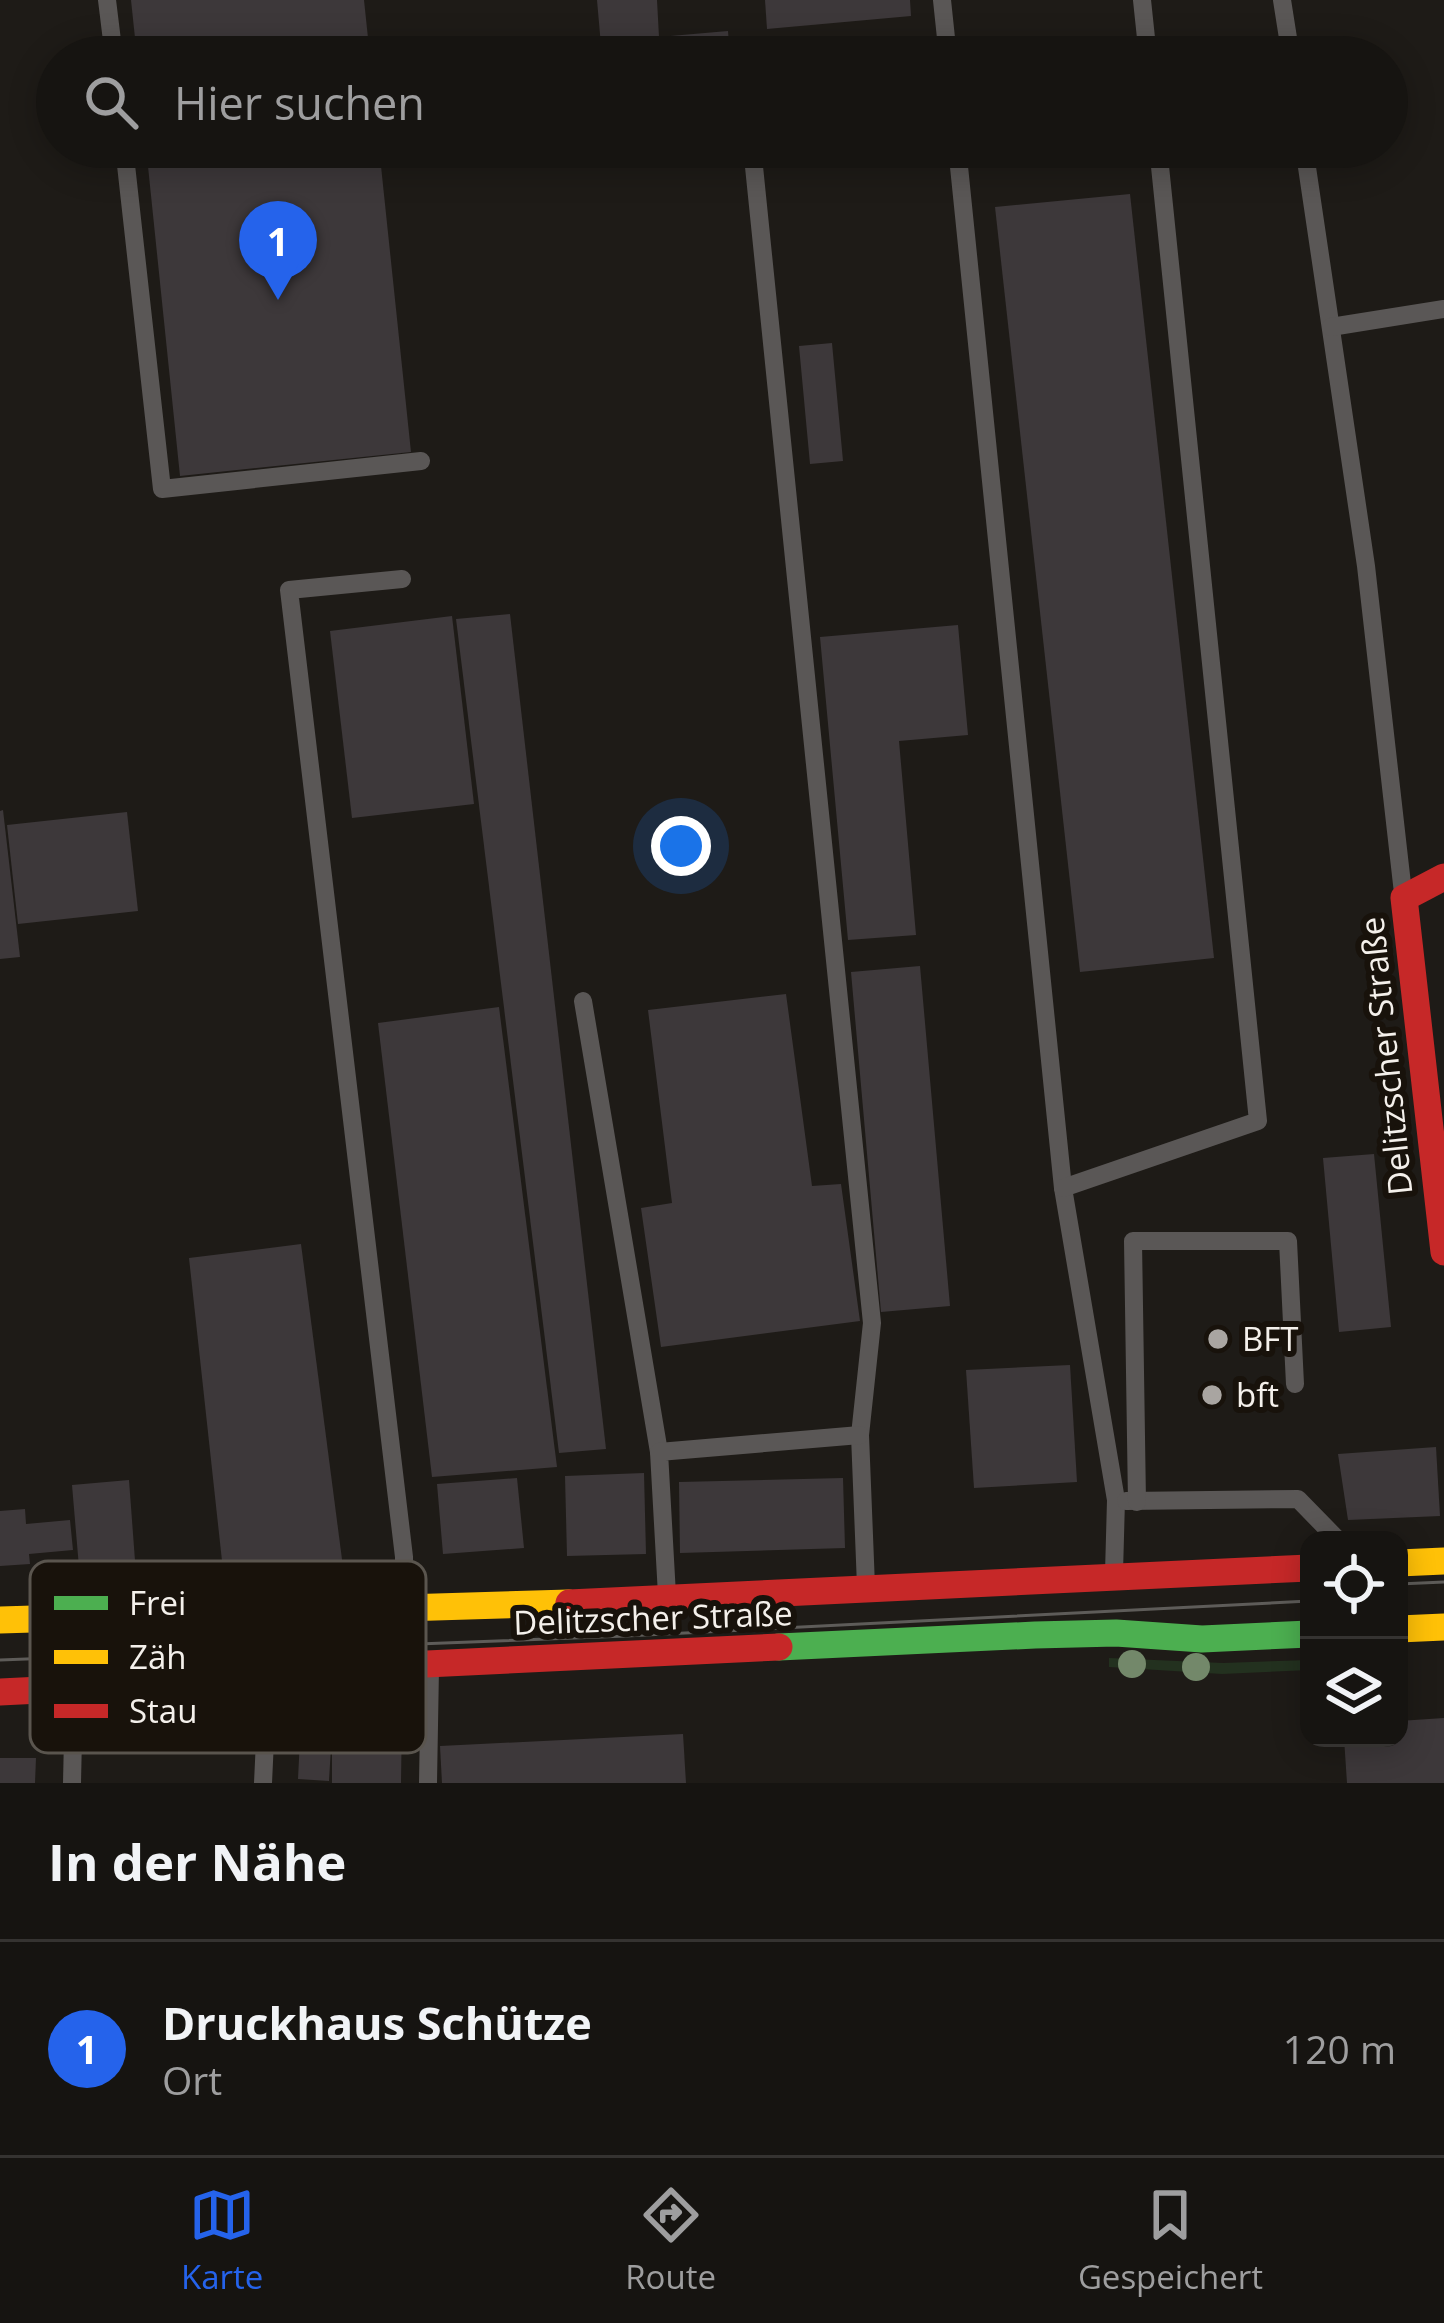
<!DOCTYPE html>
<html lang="de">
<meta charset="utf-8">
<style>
:root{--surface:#161411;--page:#23211f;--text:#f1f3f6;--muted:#9e9e9f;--line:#353331;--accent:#2563eb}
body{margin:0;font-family:"Open Sans",sans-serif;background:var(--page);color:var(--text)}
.controls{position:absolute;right:36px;bottom:36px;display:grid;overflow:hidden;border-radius:24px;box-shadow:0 6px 30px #0003}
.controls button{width:108px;height:108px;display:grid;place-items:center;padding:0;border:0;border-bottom:3px solid var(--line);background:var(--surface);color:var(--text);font:60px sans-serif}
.you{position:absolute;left:681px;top:846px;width:42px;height:42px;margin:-30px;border:9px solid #fff;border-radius:50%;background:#1a73e8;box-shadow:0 0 0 18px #1a73e833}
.badge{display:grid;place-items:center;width:78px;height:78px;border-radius:50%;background:var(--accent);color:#fff;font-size:39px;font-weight:700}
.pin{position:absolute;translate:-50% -99px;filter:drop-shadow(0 3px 6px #0008)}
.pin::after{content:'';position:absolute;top:63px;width:42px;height:36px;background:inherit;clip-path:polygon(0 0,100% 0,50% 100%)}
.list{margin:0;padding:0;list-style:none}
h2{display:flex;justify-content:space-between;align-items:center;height:156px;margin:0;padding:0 48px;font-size:51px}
h2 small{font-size:39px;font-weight:400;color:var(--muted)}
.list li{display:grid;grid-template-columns:78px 1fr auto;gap:36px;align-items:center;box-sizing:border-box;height:216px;padding:0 48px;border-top:3px solid var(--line)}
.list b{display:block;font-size:45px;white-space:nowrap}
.list p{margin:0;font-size:39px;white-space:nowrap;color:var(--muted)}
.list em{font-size:39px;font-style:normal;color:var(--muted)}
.icon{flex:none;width:66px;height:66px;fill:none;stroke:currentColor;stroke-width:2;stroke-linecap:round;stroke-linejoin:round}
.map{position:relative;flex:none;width:1444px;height:1783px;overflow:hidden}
.search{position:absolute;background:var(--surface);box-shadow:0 6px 30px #0003;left:36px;right:36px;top:36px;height:132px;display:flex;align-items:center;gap:30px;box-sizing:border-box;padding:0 42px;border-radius:66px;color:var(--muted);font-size:45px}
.sheet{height:372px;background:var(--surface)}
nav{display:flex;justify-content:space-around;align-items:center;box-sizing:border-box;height:168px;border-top:3px solid var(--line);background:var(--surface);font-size:33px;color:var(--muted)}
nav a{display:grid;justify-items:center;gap:6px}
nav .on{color:var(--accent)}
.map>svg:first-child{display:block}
.green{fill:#23311f}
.building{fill:#3d383a}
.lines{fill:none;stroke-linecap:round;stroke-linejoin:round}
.lane{stroke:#5a5756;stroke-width:18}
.fast{stroke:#4caf50;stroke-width:27}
.slow{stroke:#ffc107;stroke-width:27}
.jam{stroke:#c62828;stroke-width:27}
.tram{stroke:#5e5c59;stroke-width:3}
.tree{fill:#73886a}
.poi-dot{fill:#a9a5a1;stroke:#18120b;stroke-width:4.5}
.labels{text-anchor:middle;stroke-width:12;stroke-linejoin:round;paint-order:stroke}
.street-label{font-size:33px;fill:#f4f0eb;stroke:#18120b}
.poi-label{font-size:33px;fill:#f4f0eb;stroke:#18120b;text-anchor:start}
.key{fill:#18120b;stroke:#5a554e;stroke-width:3}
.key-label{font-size:33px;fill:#f4f0eb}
</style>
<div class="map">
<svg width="1444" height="1783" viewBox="0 0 1444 1783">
<rect width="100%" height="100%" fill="#1e1b17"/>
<polygon class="green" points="1109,1658 1223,1663 1309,1660 1309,1670 1222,1674 1109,1667"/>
<g class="building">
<polygon points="131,0 364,0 370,57 137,57"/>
<polygon points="597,0 657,0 659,37 728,31 730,57 602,57"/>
<polygon points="765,0 910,0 911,16 767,29"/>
<polygon points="146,147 379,147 411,452 180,476"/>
<polygon points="1130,194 1214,958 1080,972 995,207"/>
<polygon points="832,343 843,461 810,464 799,346"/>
<polygon points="510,614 606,1449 559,1453 456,619"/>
<polygon points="452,616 474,804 352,818 330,631"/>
<polygon points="958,625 968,735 899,741 916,935 848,940 820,637"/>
<polygon points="3,810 20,957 0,959 0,811"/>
<polygon points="127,812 138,911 18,924 7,825"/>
<polygon points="920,966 950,1306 881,1312 851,972"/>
<polygon points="786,994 812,1186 841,1184 860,1321 661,1347 641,1208 672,1203 648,1010"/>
<polygon points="499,1007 557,1467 432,1477 378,1023"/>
<polygon points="1374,1154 1391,1327 1339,1332 1323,1158"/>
<polygon points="301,1244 343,1567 223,1570 189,1258"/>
<polygon points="1070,1365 1077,1482 974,1488 966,1370"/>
<polygon points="1436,1447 1440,1516 1348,1520 1338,1454"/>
<polygon points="644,1473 646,1554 567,1556 565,1476"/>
<polygon points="517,1478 524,1548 443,1554 437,1484"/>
<polygon points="843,1478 845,1548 680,1553 679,1482"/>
<polygon points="129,1480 136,1574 80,1579 72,1485"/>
<polygon points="25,1509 26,1524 70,1520 73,1550 29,1554 30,1564 0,1566 0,1511"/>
<polygon points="402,1715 401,1783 332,1783 332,1730 329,1781 298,1779 301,1718"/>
<polygon points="1444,1718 1444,1783 1347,1783 1344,1738 1399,1738 1399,1721"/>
<polygon points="683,1734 686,1783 442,1783 440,1746"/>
<polygon points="0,1758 36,1758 35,1783 0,1783"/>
</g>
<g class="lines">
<g class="lane">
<polyline points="107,0 114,57"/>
<polyline points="942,0 948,57"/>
<polyline points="1142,0 1148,57"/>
<polyline points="1282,0 1291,57"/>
<polyline points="743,54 743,57"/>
<polyline points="124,147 162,489 421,461"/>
<polyline points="752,147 872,1323 860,1435 866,1586"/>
<polyline points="957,147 1063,1188 1116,1500 1114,1573"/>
<polyline points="1304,147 1366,566 1403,893"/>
<polyline points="1331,327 1444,309"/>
<polyline points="402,579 289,590 404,1557 404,1606"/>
<polyline points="583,1001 659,1452"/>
<polyline points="1063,1188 1258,1121 1158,147"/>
<polyline points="1126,1501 1298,1499 1338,1540"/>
<polyline points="1137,1502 1133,1241 1288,1241 1295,1384"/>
<polyline points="667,1595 659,1452 860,1435"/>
<polyline points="261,1677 266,1719 263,1783"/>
<polyline points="72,1783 74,1692"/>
<polyline points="428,1783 430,1668"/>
</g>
<polyline class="fast" points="779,1647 1035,1635 1116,1633 1202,1639 1309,1634"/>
<g class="slow">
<polyline points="1399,1563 1444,1561"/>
<polyline points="0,1620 569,1603"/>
<polyline points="1399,1629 1444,1627"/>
</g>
<g class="jam">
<polyline points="1444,877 1404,898 1444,1252"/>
<polyline points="569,1603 1309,1568"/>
<polyline points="0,1692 162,1684 260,1672 779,1647"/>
</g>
<g class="tram">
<polyline points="1399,1584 1444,1582"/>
<polyline points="0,1660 626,1636 1309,1601"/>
</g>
</g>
<g class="tree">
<circle cx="1132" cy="1664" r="14"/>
<circle cx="1196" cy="1667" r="14"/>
</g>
<g class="poi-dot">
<circle cx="1218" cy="1339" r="12"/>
<circle cx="1212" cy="1395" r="12"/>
</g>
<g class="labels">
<g class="street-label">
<text transform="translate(1386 1056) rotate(-96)" y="12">Delitzscher Straße</text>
<text transform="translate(653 1618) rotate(-2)" y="12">Delitzscher Straße</text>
</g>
<g class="poi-label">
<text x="1242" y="1351">BFT</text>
<text x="1236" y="1407">bft</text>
</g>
</g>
<rect x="30" y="1561" width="396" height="192" rx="18" class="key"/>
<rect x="54" y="1596" width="54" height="14" fill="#4caf50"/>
<rect x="54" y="1650" width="54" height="14" fill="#ffc107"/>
<rect x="54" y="1704" width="54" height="14" fill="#c62828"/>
<g class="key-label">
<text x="129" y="1615">Frei</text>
<text x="129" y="1669">Zäh</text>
<text x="129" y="1723">Stau</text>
</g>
</svg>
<div class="controls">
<button><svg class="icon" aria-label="locate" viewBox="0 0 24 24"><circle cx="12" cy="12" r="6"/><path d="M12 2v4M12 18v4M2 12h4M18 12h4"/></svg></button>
<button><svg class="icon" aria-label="layers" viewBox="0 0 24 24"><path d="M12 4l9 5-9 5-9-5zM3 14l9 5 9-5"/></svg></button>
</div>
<div class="you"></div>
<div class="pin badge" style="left:278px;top:300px">1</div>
<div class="search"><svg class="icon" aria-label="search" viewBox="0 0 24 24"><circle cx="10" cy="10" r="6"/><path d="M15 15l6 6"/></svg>Hier suchen</div>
</div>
<section class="sheet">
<h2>In der Nähe<small></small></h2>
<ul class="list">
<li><span class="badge">1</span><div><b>Druckhaus Schütze</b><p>Ort</p></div><em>120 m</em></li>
</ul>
</section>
<nav>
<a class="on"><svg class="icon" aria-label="map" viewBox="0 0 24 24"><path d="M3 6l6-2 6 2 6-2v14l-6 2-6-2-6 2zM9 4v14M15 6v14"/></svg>Karte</a>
<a><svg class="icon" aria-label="directions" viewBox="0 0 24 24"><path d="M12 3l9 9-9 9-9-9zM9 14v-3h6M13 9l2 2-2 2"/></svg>Route</a>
<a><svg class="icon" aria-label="saved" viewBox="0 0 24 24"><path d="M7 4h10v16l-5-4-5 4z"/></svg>Gespeichert</a>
</nav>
